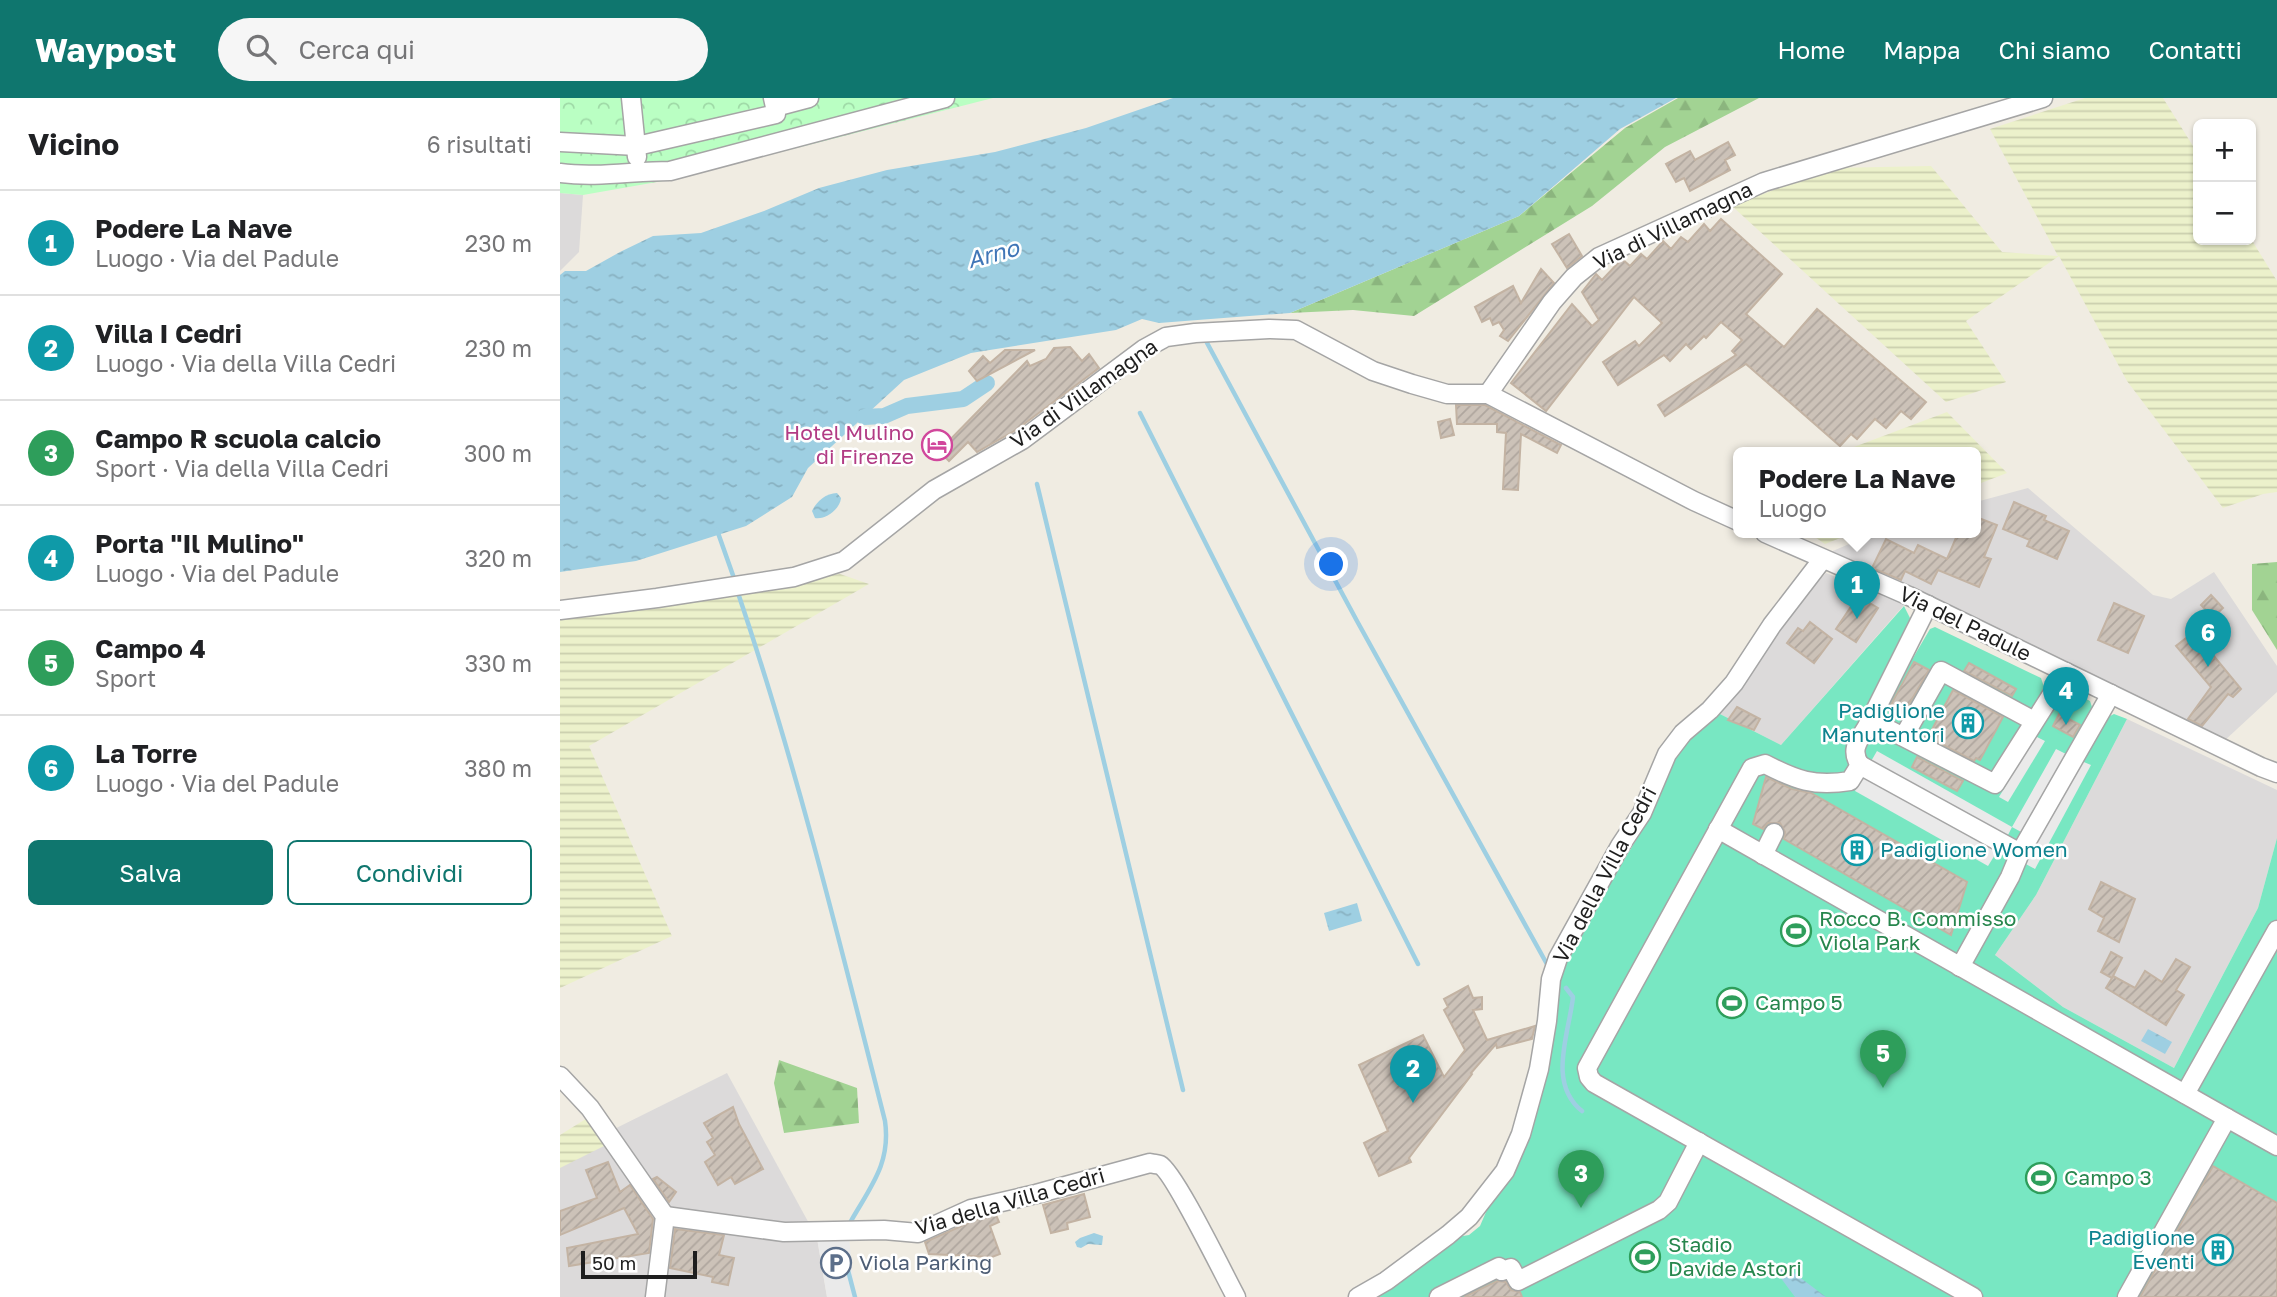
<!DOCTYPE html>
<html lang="it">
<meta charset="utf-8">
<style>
:root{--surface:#fff;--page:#f6f6f6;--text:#202124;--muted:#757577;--line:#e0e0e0;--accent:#0f766e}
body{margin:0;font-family:"Golos Text",sans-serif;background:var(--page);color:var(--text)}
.controls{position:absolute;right:21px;top:21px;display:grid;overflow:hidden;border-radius:10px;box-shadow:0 2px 5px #0004}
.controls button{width:63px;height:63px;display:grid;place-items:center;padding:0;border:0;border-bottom:2px solid var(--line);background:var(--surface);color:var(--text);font:35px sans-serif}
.scale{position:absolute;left:21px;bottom:18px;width:116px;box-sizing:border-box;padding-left:7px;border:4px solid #1e1e1e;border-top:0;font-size:19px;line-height:24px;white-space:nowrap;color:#1e1e1e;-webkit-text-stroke:5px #fff;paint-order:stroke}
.you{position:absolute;left:772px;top:467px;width:24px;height:24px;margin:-18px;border:5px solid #fff;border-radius:50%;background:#1a73e8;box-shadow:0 0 0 10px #1a73e833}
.badge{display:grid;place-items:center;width:46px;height:46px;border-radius:50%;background:var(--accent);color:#fff;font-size:23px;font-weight:700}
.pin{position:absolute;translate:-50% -58px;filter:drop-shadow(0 2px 4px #0008)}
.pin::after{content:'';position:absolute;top:37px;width:24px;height:21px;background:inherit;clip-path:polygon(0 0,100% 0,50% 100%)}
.popup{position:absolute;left:1173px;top:349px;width:248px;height:91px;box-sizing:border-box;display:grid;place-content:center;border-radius:10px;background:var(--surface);filter:drop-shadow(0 2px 5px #0005);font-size:23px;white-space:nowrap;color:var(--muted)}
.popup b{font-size:26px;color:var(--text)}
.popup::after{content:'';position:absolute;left:50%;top:100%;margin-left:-14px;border:14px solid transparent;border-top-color:var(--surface)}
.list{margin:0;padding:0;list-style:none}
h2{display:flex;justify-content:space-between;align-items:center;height:91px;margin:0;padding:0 28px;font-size:30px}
h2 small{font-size:23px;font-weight:400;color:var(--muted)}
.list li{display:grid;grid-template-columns:46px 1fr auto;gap:21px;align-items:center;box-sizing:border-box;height:105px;padding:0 28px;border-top:2px solid var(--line)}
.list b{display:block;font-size:26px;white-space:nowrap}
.list p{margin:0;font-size:23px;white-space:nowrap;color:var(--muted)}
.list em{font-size:23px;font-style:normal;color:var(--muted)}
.actions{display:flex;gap:14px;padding:21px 28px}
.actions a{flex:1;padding:16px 0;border:2px solid var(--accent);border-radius:10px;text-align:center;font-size:24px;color:var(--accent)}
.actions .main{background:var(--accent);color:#fff}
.icon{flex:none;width:38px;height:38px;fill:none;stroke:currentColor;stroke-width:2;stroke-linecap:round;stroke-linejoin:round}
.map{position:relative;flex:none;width:1717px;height:1199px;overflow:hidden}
header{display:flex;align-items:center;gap:42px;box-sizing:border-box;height:98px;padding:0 35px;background:var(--accent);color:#fff}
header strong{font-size:33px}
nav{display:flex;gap:38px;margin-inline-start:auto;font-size:24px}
.search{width:490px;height:63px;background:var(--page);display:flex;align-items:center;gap:18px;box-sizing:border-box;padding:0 24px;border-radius:38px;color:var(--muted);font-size:26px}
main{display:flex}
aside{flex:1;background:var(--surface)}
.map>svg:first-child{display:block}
.residential{fill:#dcdada}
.farmland{fill:url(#farmland-rules)}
.forest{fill:url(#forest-firs)}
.park{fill:url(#park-crowns)}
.pitch{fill:#78e7c2}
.parking{fill:#eaeaea}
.water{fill:url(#water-ripples)}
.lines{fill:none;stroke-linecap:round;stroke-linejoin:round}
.stream{stroke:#9ecfe2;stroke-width:4.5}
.canal{stroke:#9ecfe2;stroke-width:16}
.building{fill:url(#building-hatch);stroke:#c3b3a3;stroke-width:2}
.minor-casing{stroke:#a5a5a5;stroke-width:21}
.minor{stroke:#fff;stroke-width:18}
.labels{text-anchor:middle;stroke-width:5;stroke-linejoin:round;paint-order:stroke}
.street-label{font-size:21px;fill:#1e1e1e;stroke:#fff}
.hotel-label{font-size:21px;fill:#b23c85;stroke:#fff;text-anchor:end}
.culture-label{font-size:21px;fill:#0d838f;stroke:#fff;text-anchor:end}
.leisure-label{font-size:21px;fill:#27864d;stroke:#fff;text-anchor:start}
.service-label{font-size:21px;fill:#4e5e75;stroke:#fff;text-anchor:start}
.water-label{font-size:23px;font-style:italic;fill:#4076b7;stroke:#fff}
</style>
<header>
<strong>Waypost</strong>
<div class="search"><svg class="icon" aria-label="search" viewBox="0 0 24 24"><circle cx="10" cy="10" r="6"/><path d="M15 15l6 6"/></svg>Cerca qui</div>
<nav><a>Home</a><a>Mappa</a><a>Chi siamo</a><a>Contatti</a></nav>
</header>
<main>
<aside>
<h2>Vicino<small>6 risultati</small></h2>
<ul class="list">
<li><span class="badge" style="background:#0f9aa8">1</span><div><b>Podere La Nave</b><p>Luogo · Via del Padule</p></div><em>230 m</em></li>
<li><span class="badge" style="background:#0f9aa8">2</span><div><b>Villa I Cedri</b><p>Luogo · Via della Villa Cedri</p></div><em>230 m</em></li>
<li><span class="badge" style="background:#2e9e5b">3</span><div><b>Campo R scuola calcio</b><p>Sport · Via della Villa Cedri</p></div><em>300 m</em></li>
<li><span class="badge" style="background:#0f9aa8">4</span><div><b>Porta &quot;Il Mulino&quot;</b><p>Luogo · Via del Padule</p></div><em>320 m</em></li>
<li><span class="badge" style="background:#2e9e5b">5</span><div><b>Campo 4</b><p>Sport</p></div><em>330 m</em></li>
<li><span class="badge" style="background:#0f9aa8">6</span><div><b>La Torre</b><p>Luogo · Via del Padule</p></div><em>380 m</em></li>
</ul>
<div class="actions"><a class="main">Salva</a><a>Condividi</a></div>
</aside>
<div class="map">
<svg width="1717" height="1199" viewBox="0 0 1717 1199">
<defs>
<pattern id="farmland-rules" width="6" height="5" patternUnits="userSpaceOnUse" patternTransform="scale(1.75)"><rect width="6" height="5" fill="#ecf1cb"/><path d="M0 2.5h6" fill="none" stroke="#caceae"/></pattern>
<pattern id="forest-firs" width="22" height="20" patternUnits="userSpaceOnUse" patternTransform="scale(1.75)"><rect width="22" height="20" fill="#a2d393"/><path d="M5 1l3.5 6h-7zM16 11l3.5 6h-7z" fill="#8bb57e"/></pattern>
<pattern id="park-crowns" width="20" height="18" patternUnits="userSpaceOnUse" patternTransform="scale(1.75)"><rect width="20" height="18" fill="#baffc3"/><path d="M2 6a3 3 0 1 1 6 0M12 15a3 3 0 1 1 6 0" fill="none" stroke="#9fdaa7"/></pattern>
<pattern id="water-ripples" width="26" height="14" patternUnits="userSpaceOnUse" patternTransform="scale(1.75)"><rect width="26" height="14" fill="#9ecfe2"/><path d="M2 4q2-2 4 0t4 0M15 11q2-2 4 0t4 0" fill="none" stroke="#88b1c1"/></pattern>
<pattern id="building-hatch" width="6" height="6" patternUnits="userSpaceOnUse" patternTransform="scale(1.75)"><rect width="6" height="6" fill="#ccc2b8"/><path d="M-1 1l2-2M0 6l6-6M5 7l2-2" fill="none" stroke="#afa69e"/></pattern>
</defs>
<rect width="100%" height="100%" fill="#f0ece2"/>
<g class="residential">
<polygon points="0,95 23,97 19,154 0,173"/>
<polygon points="1468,390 1593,497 1611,501 1654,474 1717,568 1717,594 1663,644 1268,455 1315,435 1416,435 1416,404"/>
<polygon points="1266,475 1345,506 1221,647 1156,614 1223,522"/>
<polygon points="1567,621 1717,692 1717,740 1698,810 1614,970 1503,909 1435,857 1476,797"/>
<polygon points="167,975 257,1140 267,1199 0,1199 0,1058"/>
</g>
<g class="farmland">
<polygon points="1525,0 1603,0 1638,56 1638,142 1691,141 1717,183 1717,394 1703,396 1663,410 1567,283 1499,158 1406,223 1446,284 1386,304 1172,108 1271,70 1371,68 1442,154 1498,158 1430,31"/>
<polygon points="1387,314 1447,375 1416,387 1416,355 1278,355"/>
<polygon points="1249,435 1293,435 1265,446"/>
<polygon points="280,476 309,486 29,648 112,838 0,890 0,515"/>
<polygon points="29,1019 48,1046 0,1070 0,1037"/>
</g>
<g class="forest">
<polygon points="1118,0 1199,0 1105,49 1032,108 854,218 793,212 730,215 959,118 1065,30"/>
<polygon points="1717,464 1717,552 1692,512 1692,466"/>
<polygon points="219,962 297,990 299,1025 224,1035 214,985"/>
</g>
<polygon class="park" points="0,0 433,0 114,81 23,97 0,95"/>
<polygon class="pitch" points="1344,508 1352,524 1339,553 1353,560 1370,531 1375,529 1481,580 1484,589 1473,613 1496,605 1506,594 1511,593 1530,603 1532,609 1516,641 1528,647 1548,619 1554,616 1567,621 1476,797 1435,857 1503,909 1614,970 1698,810 1717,740 1717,1199 806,1199 891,1140 909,1137 920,1128 935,1093 1008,856 1085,727 1114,658 1134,633 1156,614 1221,647"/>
<g class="parking">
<polygon points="1475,638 1485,643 1448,704 1439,699"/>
<polygon points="1496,651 1506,656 1463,735 1452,729 1446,741 1310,665 1317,653 1452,729"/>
<polygon points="1519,662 1531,667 1475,771 1464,765"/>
<polygon points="1304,677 1438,752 1428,768 1295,693"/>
<polygon points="289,1139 295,1199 267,1199 257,1140"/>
</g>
<g class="water">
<polygon points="613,0 1116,0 1060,31 959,118 730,215 599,225 582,221 556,232 411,255 344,282 248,370 232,399 186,428 76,463 0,474 0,177 5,173 26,173 60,154 93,138 141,135 204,113 259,90 327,72 435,54 526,30"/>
<path d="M277 395 281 400C280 411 266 422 255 420L252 413C256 404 266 395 277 395Z"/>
<polygon points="797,805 802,823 769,833 764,815"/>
<polygon points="1588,931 1612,944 1605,956 1581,943"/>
<polygon points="534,1135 543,1138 542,1147 528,1146 521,1150 517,1149 515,1144 520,1140"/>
<polygon points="1226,1169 1266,1199 1235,1199 1217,1175 1218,1171"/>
</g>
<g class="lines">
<g class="stream">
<polyline points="646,243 797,523 988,868"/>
<polyline points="580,315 858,866"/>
<polyline points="477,386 623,992"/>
<polyline points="157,432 175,483"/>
<path d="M177 492C236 666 280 845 325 1023 331 1065 311 1088 291 1123"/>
<path d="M1006 890 1013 899C1009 936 987 985 1022 1013"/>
<polyline points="285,1161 295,1199"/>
</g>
<polyline class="canal" points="304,319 324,318 347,308 403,301 427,285"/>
</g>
<g class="building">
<polygon points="1168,44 1175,57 1165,62 1170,72 1130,93 1124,80 1116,84 1106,66 1130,53 1135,62"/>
<polygon points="1161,121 1222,176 1186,216 1224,249 1257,211 1366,304 1351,321 1341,313 1326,330 1315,321 1297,341 1291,336 1280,348 1186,266 1105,318 1098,307 1176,257 1172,253 1182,242 1161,224 1146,240 1144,238 1131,251 1126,246 1110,263 1104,257 1058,287 1043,264 1075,243 1079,248 1102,225 1074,199 986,313 951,285 1012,206 1032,228 1039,222 1022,194 1036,176 1042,182 1062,161 1070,168 1081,156 1087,161 1103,143 1111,151 1121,139 1128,144 1144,126 1150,133"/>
<polygon points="1009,136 1022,158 1007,170 992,146"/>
<polygon points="981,171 994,185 948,243 940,238 944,232 939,224 933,227 930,220 922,224 915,209 953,188 961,205"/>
<polygon points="510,249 522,263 529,256 539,270 456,332 417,354 408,344 389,363 379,353 467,263 470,268 486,261 494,250"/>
<polygon points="445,252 475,252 417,283 409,273 423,258 430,265"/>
<polygon points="896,307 925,307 1001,347 997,355 961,336 958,392 943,391 946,335 937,334 937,326 897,326"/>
<polygon points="890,321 894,337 881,340 878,324"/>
<polygon points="1454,404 1486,418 1484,422 1509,433 1497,461 1467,448 1470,442 1443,431"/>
<polygon points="1416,419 1437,427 1424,459 1431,461 1419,489 1378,472 1371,486 1345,473 1341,482 1312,470 1326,441 1354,455 1358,447 1387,461 1398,435 1416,435"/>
<polygon points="1651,497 1663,510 1653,519 1641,507"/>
<polygon points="1298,498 1318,510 1296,544 1276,531"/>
<polygon points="1554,505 1584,518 1568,555 1538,542"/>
<polygon points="1250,524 1272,541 1254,565 1227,545 1238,530 1243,533"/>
<polygon points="1634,534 1681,591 1673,599 1668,596 1642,628 1628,621 1651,589 1616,548"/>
<polygon points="1354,564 1369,572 1341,620 1328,612"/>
<polygon points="1409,565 1456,591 1452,598 1404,573"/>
<polygon points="1393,592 1443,619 1420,662 1416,660 1414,663 1368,639"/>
<polygon points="1177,609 1200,621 1194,632 1168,622"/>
<polygon points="1499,616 1520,627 1513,639 1493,628"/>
<polygon points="1357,659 1403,683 1397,693 1352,669"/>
<polygon points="1206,679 1232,691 1251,695 1407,784 1391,837 1224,741 1225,734 1220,725 1208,725 1203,731 1193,726"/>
<polygon points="1541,784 1575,801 1559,844 1538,833 1544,820 1529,811"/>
<polygon points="1551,854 1562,860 1553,878 1575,890 1585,873 1602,884 1616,861 1630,869 1616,892 1624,897 1606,927 1546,890 1552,880 1541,874"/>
<polygon points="908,888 913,900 922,899 922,911 913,912 927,942 975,928 972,941 937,950 936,946 911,975 912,976 849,1060 851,1064 819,1078 804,1045 828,1033 799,967 863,937 884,979 905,952 884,912 888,909 884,901"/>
<polygon points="173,1009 179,1026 203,1071 175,1086 171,1079 158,1087 145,1064 155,1057 147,1044 153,1040 144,1025"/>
<polygon points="48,1064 60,1094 70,1087 93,1121 89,1155 9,1168 7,1150 78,1136 64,1110 0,1137 0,1113 37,1100 26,1072"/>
<polygon points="1653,1068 1717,1105 1717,1199 1580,1199"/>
<polygon points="97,1079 116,1094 109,1104 93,1081"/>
<polygon points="524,1096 530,1119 507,1125 508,1131 491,1135 483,1107"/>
<polygon points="436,1117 439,1124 430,1128 440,1156 432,1159 369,1156 365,1144 415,1122"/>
<polygon points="115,1131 164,1137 159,1157 174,1160 168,1187 152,1184 153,1179 110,1170"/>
<polygon points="937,1183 946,1184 951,1192 960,1194 962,1199 904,1199"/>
</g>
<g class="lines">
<g class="minor-casing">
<g id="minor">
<polyline points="71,0 77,59"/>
<polyline points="213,0 215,9 249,0"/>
<polyline points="0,44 77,48 216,16 215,9"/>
<path d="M0 75C36 80 74 73 110 73L385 0"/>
<polyline points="928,296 992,204 1014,179 1039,159 1204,84 1483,0"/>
<polyline points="1205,435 1349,498 1701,669 1717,675"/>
<polyline points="0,512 97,500 234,479 284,463 374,392 462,342 584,251 606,239 635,235 709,231 736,232 813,273 852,286 887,296 928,296 1134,403 1178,423"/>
<polyline points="1308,627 1368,507"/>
<polyline points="1344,638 1381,573 1474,623"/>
<path d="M1300 667C1289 651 1300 641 1308 627L1318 626 1435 686 1506 574"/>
<polyline points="1158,731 1667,1020"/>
<polyline points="1203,757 1214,735"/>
<polyline points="1400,869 1450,779 1460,755"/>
<polyline points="0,978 30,1010 105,1118 95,1199"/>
<polyline points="1625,996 1717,832"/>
<path d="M105 1118 224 1134 324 1132 358 1135 411 1111 476 1096 590 1065C593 1066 597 1066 600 1067 614 1074 665 1179 676 1199"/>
<polyline points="798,1199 826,1183 888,1137 909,1119 945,1073 961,1036 979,971 987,923 991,881 998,860 1060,748 1082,715 1107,656 1123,635 1150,612 1174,585 1212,527 1262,462"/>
<polyline points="879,1199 939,1169 942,1173 951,1170 958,1183 1099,1112 1108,1104 1139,1044"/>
<path d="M1413 1199 1034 985 1029 979 1027 970 1192 670 1205 666C1236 682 1254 689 1290 683L1300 667 1460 755 1551 596"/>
<polyline points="1567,1199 1667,1020 1717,1048"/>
</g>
</g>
<use href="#minor" class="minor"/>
</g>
<defs>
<g id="hotel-ring" transform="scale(1.575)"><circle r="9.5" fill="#fff" stroke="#d1479c" stroke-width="1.5"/><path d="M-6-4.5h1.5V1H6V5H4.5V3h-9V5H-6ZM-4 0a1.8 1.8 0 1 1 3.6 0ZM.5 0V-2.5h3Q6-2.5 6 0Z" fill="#d1479c"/></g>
<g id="building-ring" transform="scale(1.575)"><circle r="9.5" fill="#fff" stroke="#0f9aa8" stroke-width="1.5"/><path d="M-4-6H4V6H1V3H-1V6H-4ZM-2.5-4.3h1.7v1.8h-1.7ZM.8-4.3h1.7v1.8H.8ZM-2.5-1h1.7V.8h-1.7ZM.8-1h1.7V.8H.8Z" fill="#0f9aa8"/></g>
<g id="stadium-ring" transform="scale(1.575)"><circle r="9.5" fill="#fff" stroke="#2e9e5b" stroke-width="1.5"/><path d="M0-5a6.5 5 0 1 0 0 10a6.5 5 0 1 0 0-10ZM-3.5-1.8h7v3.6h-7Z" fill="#2e9e5b"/></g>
<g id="parking-ring" transform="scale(1.575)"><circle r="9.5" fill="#fff" stroke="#5c6f8a" stroke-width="1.5"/><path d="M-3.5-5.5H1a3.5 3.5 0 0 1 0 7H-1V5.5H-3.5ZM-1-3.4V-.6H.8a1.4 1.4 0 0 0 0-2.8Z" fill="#5c6f8a"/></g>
</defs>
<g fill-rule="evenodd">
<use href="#hotel-ring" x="377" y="347"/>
<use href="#building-ring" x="1408" y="625"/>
<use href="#building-ring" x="1297" y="752"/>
<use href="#stadium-ring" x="1236" y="833"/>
<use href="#stadium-ring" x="1172" y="905"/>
<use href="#stadium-ring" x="1481" y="1080"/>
<use href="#building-ring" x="1658" y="1152"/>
<use href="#stadium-ring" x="1085" y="1159"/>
<use href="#parking-ring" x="276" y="1165"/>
</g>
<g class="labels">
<g class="street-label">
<text transform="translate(1113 128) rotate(-26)" y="7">Via di Villamagna</text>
<text transform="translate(524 296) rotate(-35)" y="7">Via di Villamagna</text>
<text transform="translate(1405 526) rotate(26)" y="7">Via del Padule</text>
<text transform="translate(1045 777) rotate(-62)" y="7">Via della Villa Cedri</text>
<text transform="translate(450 1104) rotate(-16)" y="7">Via della Villa Cedri</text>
</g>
<g class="hotel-label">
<text x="354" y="342">Hotel Mulino<tspan x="354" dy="24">di Firenze</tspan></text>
</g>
<g class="culture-label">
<text x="1385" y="620">Padiglione<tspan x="1385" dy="24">Manutentori</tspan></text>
<text x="1320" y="759" text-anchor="start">Padiglione Women</text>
<text x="1635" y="1147">Padiglione<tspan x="1635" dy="24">Eventi</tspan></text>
</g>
<g class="leisure-label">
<text x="1259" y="828">Rocco B. Commisso<tspan x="1259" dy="24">Viola Park</tspan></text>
<text x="1195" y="912">Campo 5</text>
<text x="1504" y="1087">Campo 3</text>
<text x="1108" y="1154">Stadio<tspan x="1108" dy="24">Davide Astori</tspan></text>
</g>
<g class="service-label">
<text x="299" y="1172">Viola Parking</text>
</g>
<g class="water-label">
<text transform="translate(433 156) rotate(-15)" y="8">Arno</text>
</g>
</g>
</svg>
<div class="controls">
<button>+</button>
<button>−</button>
</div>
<div class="scale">50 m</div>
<div class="you"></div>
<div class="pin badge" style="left:1297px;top:521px;background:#0f9aa8">1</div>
<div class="popup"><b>Podere La Nave</b>Luogo</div>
<div class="pin badge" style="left:853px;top:1005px;background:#0f9aa8">2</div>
<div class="pin badge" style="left:1021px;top:1110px;background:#2e9e5b">3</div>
<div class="pin badge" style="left:1506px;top:627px;background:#0f9aa8">4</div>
<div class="pin badge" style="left:1323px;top:990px;background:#2e9e5b">5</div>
<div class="pin badge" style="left:1648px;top:569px;background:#0f9aa8">6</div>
</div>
</main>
